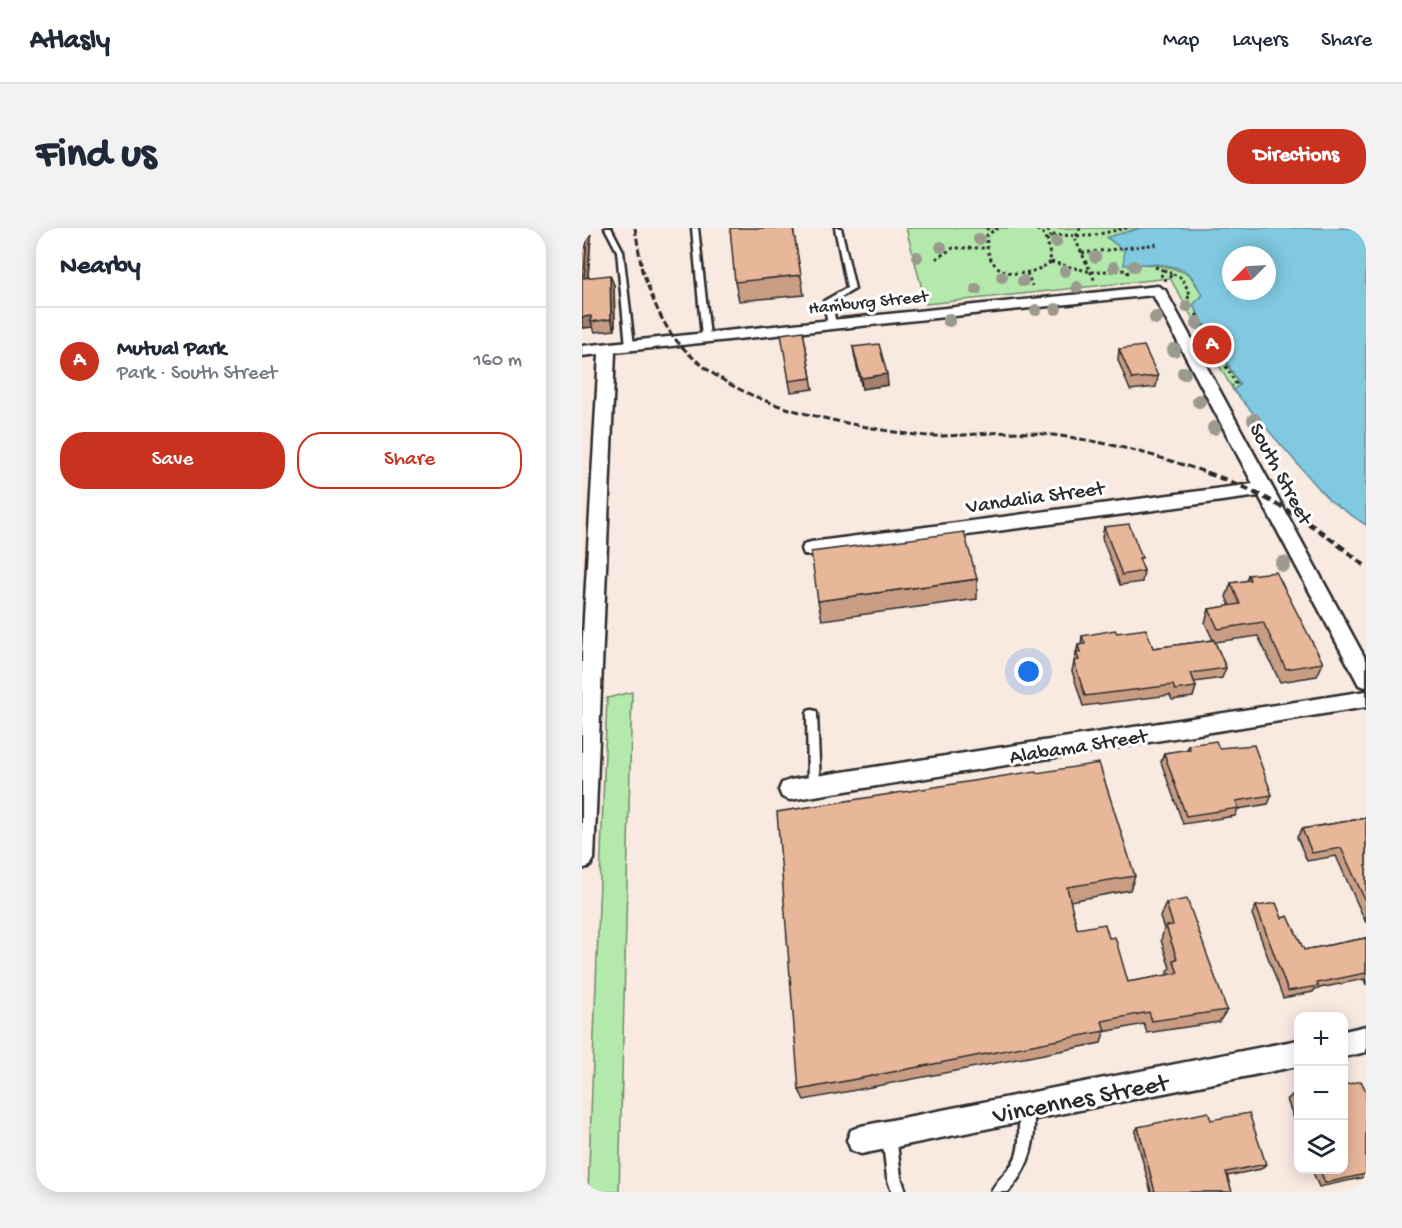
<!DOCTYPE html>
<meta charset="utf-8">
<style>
:root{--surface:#fff;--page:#f2f2f3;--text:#1f2937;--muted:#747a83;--line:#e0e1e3;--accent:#c8321e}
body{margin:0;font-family:"Gochi Hand",sans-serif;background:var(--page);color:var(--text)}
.controls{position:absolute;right:18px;bottom:18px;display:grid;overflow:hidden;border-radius:12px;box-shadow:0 3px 15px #0003}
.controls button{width:54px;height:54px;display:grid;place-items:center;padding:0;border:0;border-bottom:2px solid var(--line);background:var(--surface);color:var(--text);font:30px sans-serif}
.compass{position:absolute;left:640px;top:18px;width:54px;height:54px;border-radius:50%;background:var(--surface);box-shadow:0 3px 15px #0003;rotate:246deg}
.you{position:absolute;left:447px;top:444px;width:21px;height:21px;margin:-15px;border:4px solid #fff;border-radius:50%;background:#1a73e8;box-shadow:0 0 0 9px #1a73e833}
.badge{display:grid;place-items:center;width:39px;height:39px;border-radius:50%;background:var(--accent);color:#fff;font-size:20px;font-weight:700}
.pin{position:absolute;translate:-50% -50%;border:3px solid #fff;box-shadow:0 2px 6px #0006}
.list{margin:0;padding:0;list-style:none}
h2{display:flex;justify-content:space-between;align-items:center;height:78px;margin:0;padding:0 24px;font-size:26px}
h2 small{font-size:20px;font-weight:400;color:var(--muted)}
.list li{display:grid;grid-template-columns:39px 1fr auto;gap:18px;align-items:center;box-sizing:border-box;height:108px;padding:0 24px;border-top:2px solid var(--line)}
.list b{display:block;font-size:22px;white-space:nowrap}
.list p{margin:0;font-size:20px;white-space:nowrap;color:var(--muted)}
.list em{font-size:20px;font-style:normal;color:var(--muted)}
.actions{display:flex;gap:12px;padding:18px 24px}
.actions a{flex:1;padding:14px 0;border:2px solid var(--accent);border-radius:24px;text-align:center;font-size:21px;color:var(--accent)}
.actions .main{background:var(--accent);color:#fff}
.icon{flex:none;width:33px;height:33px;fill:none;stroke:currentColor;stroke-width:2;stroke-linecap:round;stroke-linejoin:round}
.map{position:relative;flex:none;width:784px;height:964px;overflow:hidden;border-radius:24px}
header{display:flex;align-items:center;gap:36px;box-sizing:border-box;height:84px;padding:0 30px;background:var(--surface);border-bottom:2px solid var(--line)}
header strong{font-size:28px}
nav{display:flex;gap:33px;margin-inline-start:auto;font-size:21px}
.intro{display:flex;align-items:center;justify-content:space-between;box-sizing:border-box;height:144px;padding:0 36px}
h1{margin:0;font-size:42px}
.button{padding:15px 27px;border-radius:24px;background:var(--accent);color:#fff;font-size:21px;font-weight:700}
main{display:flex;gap:36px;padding:0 36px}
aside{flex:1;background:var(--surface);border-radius:24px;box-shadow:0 3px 15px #0003}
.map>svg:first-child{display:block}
.green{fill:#b3e9ab;stroke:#6f8a6b;stroke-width:1.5}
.water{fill:#80c9e0;stroke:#5e8a98;stroke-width:1.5;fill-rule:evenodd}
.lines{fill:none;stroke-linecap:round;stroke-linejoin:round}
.lane-casing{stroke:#2b2b2b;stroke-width:5}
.street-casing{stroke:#2b2b2b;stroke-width:5}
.path{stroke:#2b2b2b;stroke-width:3;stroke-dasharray:3 3;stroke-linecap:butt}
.lane{fill:#fff;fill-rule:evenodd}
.street{fill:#fff;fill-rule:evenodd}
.rail-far1{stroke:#2b2b2b;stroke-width:3;stroke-dasharray:7 3;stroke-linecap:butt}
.rail{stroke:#2b2b2b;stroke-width:4.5;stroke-dasharray:8 4.5;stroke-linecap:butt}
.tree{fill:#9a9a8e}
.wall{fill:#c89d84;stroke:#2b2b2b;stroke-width:1.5}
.shaded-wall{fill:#a2806c;stroke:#2b2b2b;stroke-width:1.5}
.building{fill:#e8b79a;stroke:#2b2b2b;stroke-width:1.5}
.labels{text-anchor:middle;stroke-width:6;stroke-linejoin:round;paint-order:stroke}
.far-street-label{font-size:18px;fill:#2b2b2b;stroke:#fff}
.street-label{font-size:21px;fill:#2b2b2b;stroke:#fff}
.near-street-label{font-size:26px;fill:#2b2b2b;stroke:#fff}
</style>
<header>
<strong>Atlasly</strong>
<nav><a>Map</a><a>Layers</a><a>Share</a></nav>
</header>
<div class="intro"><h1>Find us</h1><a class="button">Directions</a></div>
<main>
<aside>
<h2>Nearby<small></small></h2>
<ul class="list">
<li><span class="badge">A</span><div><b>Mutual Park</b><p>Park · South Street</p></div><em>160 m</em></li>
</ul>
<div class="actions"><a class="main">Save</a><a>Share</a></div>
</aside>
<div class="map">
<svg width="784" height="964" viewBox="0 0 784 964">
<rect width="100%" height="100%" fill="#f8e9e1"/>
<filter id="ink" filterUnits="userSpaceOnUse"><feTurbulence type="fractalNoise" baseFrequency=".0167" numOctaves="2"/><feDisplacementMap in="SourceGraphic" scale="12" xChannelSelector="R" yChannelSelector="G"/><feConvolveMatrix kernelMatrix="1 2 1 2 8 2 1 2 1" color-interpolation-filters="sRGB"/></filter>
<g filter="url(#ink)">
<g class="green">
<polygon points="324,0 559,0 525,10 562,36 587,39 607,46 621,67 611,77 658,158 651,162 588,50 344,76"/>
<polygon points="50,464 37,964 6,964 25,470"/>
</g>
<path class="water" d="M559 0H784V297L747 272 651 162 658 157 611 77 621 67C614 59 614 52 607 46 590 33 562 36 542 37V23L525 9ZM649 27H685V63H649Z"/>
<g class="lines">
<g class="lane-casing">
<g id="lane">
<polygon points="23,0 29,0 41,23 52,118 48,120 44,118 35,23"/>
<polygon points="110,0 116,0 128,109 124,111 120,109"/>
<polygon points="253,0 259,0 273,61 250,74 254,97 250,99 246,97 242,73 265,60"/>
<polygon points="230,482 234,483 235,486 238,558 236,561 232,563 228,561 226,558 225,486 226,483"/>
<path d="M444 872 449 874C452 882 452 890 452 898 452 924 443 945 426 964H409C415 950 431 941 435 925 440 909 434 887 439 874Z"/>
<polygon points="307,900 312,902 314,907 319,949 324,964 310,964 305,949 300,907 302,902"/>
</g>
</g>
<g class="street-casing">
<g id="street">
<polygon points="576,58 583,62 784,432 784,459 777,457 677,268 229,328 222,326 220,321 222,316 229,314 671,256 571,67 33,124 12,631 8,638 0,641 0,425 17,126 0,128 0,118"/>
<polygon points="784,463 784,479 208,572 200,569 197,562 200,555 208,552"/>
<polygon points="784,798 784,824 762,829 762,803"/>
<polygon points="716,812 716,838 279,926 269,922 265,912 269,902 279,898"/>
</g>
</g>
<g class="path">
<polyline points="404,0 410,3"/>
<path d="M416 0 405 7C401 49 440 54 469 34L465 10"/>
<polyline points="449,0 461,4"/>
<polyline points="498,0 493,11 513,53"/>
<circle cx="465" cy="7" r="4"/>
<polyline points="471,7 508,8 545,0"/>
<polyline points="500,25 577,16"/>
<polyline points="354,31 371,20 404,20"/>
<polyline points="469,34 509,44 544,42 548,48"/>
<polyline points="573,39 583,43"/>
<circle cx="584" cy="47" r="4.5"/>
<polyline points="445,45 450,58"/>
<polyline points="591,46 600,50 608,66 605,72"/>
<polyline points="614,86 654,156 650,158"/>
</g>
<use href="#lane" class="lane"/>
<use href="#street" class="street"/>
<g class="rail-far1">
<polyline points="53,0 61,48"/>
<path d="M59 39C68 64 77 91 94 112 142 169 216 186 285 199 306 203 327 207 348 208 381 209 414 202 448 205 510 209 571 226 629 246"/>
</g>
<path class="rail" d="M625 245C684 265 736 298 784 339"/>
</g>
<g class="tree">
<circle cx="397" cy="11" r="6"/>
<circle cx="474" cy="14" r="6"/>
<circle cx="359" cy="19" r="6"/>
<circle cx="335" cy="29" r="6"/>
<circle cx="513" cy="29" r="6"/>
<circle cx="552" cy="38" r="6"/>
<circle cx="532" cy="39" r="6"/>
<circle cx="483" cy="43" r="6"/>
<circle cx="420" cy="49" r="6"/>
<circle cx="441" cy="53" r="6"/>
<circle cx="495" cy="59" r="6"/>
<circle cx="394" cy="61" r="6"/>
<circle cx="605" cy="78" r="6"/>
<circle cx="474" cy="81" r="6"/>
<circle cx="454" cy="82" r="6"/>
<circle cx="574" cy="90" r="7"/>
<circle cx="367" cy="92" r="7"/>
<circle cx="615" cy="95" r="7"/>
<circle cx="624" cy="112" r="7"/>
<circle cx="592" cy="122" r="7"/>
<circle cx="635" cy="132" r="7"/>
<circle cx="602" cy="145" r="7"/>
<circle cx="617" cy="173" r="7"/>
<circle cx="672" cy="192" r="7"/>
<circle cx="632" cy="200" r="7"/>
<circle cx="701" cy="336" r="8"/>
</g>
<g class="wall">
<polygon points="0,0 9,8 6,49 32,57 33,102 13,104 11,99 0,100"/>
<polygon points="211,0 222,67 157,73 153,54"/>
<polygon points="221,103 231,161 209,164 207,153"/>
<polygon points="271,119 306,157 280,161 273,130"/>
<polygon points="537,121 576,148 574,159 548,162 536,132"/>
<polygon points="522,299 559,335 562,343 560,354 538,357 520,310"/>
<polygon points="666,347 741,435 735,448 698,454 676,408 633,414 644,440 640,450 612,454 614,459 611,469 590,472 588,467 501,478 490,443 496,417 499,417 500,408 535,405 571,420 631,412 623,395 627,381 648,378 644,369 649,355 664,353"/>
<polygon points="395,351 395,371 240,392 236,373"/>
<polygon points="606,517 637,520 690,567 686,576 656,581 653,588 601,596 579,534 582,525 605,522"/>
<polygon points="455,545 553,648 548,662 488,673 495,701 527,710 546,754 586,747 585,745 588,740 579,712 582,701 578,689 584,675 645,782 637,794 565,805 562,796 522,804 519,815 222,872 217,862"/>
<polygon points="784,590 784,695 754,628 725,633 715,609 720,601"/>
<polygon points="674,678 700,690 722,722 784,710 784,757 782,751 733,761 731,764 701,770 670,686"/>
<polygon points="784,863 784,949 737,959 730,942 762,942"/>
<polygon points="717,866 717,904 705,872 710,867"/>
<polygon points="629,892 684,936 679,941 645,948 650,964 569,964 553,904 556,899"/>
</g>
<g class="shaded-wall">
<polygon points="5,0 6,0 9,8 5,60 2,50"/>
<polygon points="28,47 32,57 33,102 29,91"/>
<polygon points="9,88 9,94 11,99 0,100 0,89"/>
<polygon points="305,146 306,157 280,161 279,150"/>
</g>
<g class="building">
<polygon points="0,0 5,0 2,50 28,47 29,91 9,94 9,88 0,89"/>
<polygon points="148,0 211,0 219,47 153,54"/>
<polygon points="221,103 229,150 207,153 199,106"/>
<polygon points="297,116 305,146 279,150 271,119"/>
<polygon points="562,118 576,148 550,151 537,121"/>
<polygon points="547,296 560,330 557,330 562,343 540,347 522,299"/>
<polygon points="382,304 395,351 236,373 229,324"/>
<polygon points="694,344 741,435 704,441 681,394 636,401 627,381 658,376 649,355 668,352 666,347"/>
<polygon points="564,401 571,420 632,412 644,440 609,445 614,459 593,462 591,457 503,468 492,433 497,432 494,424 498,424 496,417 503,416 500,408 533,402 535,405"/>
<polygon points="634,513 637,520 672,517 690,567 654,573 657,580 604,588 582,525 608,521 606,517"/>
<polygon points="517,535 553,648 485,659 495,701 523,696 527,710 533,709 546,754 596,745 591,732 595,731 584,698 591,697 584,675 605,671 645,782 570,793 567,784 520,793 523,803 217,862 195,584 454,543 455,545"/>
<polygon points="784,590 784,674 759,620 730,625 720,601"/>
<polygon points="694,675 700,690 706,688 722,722 784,710 784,745 735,755 736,758 706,763 674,678"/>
<polygon points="779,853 784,863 784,946 743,955 738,942 762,942 762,857"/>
<polygon points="717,866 717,884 710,867"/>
<polygon points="626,884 629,892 667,885 684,936 644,944 650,964 573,964 556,899"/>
</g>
</g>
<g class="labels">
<g class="far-street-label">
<text transform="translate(286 73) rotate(-6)" y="6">Hamburg Street</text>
</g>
<g class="street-label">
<text transform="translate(700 245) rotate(62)" y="7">South Street</text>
<text transform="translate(453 268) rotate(-8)" y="7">Vandalia Street</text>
<text transform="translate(496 517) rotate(-9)" y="7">Alabama Street</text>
</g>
<g class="near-street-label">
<text transform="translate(498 869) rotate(-11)" y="9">Vincennes Street</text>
</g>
</g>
</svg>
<div class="controls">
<button>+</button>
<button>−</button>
<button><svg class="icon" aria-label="layers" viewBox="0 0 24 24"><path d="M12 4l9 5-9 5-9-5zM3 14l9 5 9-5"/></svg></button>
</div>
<svg class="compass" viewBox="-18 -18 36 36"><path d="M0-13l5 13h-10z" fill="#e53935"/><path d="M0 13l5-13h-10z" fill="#747a83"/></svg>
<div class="you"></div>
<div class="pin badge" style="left:630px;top:117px">A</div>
</div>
</main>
